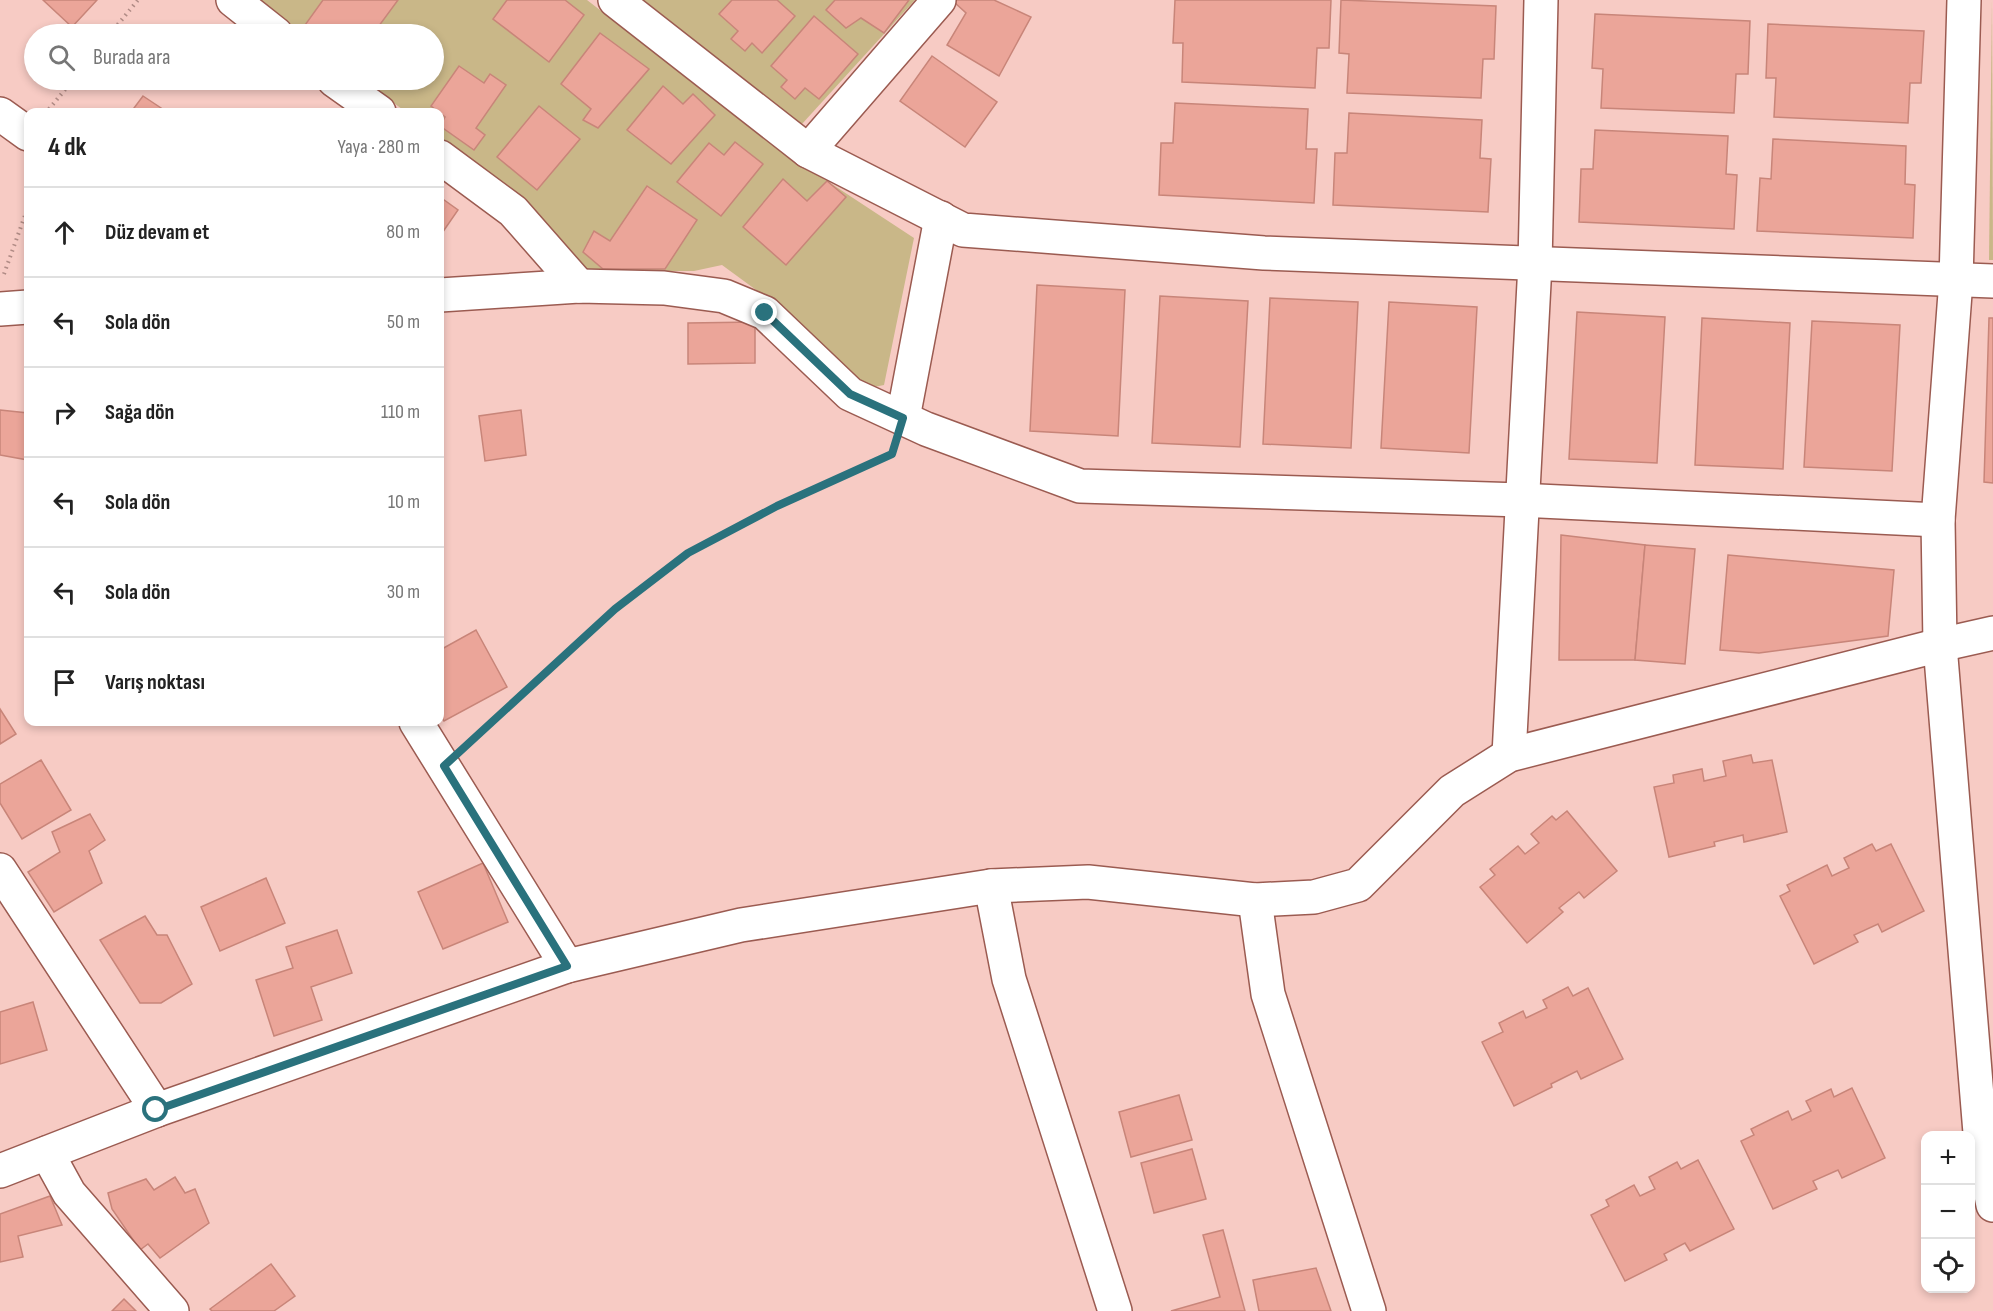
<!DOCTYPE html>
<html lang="tr">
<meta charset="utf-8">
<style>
:root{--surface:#fff;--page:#f2f2f2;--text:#222;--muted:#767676;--line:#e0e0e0}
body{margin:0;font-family:"Sofia Sans Condensed",sans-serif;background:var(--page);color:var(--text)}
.controls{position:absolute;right:18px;bottom:18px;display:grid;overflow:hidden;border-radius:12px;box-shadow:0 3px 9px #0003}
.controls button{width:54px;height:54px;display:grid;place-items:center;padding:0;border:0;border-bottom:2px solid var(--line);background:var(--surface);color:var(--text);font:30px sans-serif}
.stop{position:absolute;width:18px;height:18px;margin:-14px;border:4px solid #2a727d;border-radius:50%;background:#fff}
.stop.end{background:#2a727d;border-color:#fff;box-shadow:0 2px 6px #0008}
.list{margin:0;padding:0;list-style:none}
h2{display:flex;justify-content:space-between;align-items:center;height:78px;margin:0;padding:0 24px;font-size:26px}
h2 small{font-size:20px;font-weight:400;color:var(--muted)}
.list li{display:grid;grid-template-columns:39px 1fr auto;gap:18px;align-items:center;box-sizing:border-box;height:90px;padding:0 24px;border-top:2px solid var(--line)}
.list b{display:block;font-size:22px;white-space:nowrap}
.list em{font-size:20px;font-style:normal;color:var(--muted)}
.icon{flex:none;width:33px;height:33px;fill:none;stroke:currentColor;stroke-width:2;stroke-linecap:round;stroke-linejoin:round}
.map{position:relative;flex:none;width:1993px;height:1311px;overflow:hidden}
.search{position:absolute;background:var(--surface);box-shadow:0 3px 9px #0003;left:24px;top:24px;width:420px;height:66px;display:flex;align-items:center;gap:15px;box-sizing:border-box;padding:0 21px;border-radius:33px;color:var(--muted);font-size:22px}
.panel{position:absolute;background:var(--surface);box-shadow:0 3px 9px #0003;left:24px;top:108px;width:420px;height:618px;border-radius:12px}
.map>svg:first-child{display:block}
.green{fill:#c9b788}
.building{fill:#eba599;stroke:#c88579;stroke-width:1.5}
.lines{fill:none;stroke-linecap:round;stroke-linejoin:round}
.minor-casing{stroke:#9b5b51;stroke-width:36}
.path{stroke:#b08b85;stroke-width:4;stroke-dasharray:1.5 4.5;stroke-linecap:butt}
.minor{stroke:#fff;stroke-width:33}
.route{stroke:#2a727d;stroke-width:8}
</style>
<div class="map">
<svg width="1993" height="1311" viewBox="0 0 1993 1311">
<rect width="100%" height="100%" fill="#f7cbc4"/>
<g class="green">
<polygon points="259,0 587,0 786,154 914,238 884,385 864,389 774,303 722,265 694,271 583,271 518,199 440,138 440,112 406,112 363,80 434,80 434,34 304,34"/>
<polygon points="636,0 915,0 802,124 759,98"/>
<polygon points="1992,0 1993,260 1989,260"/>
</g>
<g class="building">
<polygon points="43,0 97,0 72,27"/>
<polygon points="323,0 398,0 373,34 316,34 305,25"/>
<polygon points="507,0 565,0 584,15 549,62 493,19"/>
<polygon points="732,0 777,0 795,16 762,53 752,43 745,51 731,39 738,31 719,14"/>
<polygon points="835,0 909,0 884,33 861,18 846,28 826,10"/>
<polygon points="956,0 994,0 1031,17 999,76 947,45 966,13 954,2"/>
<polygon points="1175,0 1331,0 1329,48 1317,48 1315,88 1182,82 1183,43 1173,43"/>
<polygon points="1341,0 1496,6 1494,59 1483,59 1481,98 1347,93 1349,54 1339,53"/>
<polygon points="1595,14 1750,21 1748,74 1736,74 1734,113 1601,108 1603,69 1592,68"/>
<polygon points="814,16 858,54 819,99 805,88 795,99 781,87 787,80 771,66"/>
<polygon points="1768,24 1924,31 1921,83 1910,83 1908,123 1774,117 1776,78 1766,78"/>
<polygon points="600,33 649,69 598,128 583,120 591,109 561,84"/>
<polygon points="932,56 997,102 965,147 900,101"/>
<polygon points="459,66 484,83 490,74 506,85 476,128 485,135 474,150 440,126 445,117 431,106"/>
<polygon points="663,86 683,104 693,94 715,115 671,164 627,130"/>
<polygon points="143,96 167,112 131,112"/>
<polygon points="1175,103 1308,109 1306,149 1317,149 1314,203 1159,195 1161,143 1173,143"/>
<polygon points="539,106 580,139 537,190 497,157"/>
<polygon points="1349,113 1482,120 1480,158 1491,159 1488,212 1333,205 1335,153 1347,153"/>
<polygon points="1595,130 1728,136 1726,174 1737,175 1734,229 1579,222 1581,169 1593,169"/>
<polygon points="1773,139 1906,146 1905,184 1915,185 1913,238 1757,231 1760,178 1771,179"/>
<polygon points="735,142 763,164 721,216 677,182 709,143 724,155"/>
<polygon points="783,179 807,201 827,181 846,197 786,265 743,227"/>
<polygon points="647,186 697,220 665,269 603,269 583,252 594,231 610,241"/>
<polygon points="440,197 458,210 440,236"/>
<polygon points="1037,285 1125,290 1118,436 1030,431"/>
<polygon points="1160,296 1248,301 1240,447 1152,443"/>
<polygon points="1270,298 1358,302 1351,448 1263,444"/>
<polygon points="1389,302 1477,307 1469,453 1381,448"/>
<polygon points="1577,312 1665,317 1657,463 1569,459"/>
<polygon points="1702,318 1790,323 1783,469 1695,465"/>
<polygon points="1989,318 1993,318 1993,483 1984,482"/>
<polygon points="1812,321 1900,325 1892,471 1804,467"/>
<polygon points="755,322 755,363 688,364 688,323"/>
<polygon points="0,410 28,413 28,460 0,455"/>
<polygon points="521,410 526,455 485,461 479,416"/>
<polygon points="1561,535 1645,545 1635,660 1559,660"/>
<polygon points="1645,545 1695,549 1685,664 1635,660"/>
<polygon points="1728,555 1894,570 1888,636 1759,653 1720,650"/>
<polygon points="476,630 507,687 444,721 440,714 440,650"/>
<polygon points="0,709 16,734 0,744"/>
<polygon points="1751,755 1753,763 1772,760 1787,832 1744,842 1743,835 1714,842 1715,846 1669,857 1654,787 1674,783 1673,775 1702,769 1704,781 1726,776 1723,761"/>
<polygon points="41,760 71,810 22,839 0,803 0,784"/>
<polygon points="1567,811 1617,871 1584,898 1579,892 1559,908 1563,912 1527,943 1480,887 1495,875 1490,869 1518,846 1525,854 1539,843 1531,834 1552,816 1556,820"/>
<polygon points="90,814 105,840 89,851 102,883 54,912 28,872 60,852 52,832"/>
<polygon points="1872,844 1876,851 1891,844 1924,911 1882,932 1878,924 1854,935 1858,942 1814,964 1780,896 1790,891 1787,885 1827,865 1832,876 1849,868 1844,858"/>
<polygon points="483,863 508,922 443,949 418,892"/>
<polygon points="266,878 285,923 220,951 201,907"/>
<polygon points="145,916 157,935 167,935 192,984 161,1003 140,1003 100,940"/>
<polygon points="337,930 352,973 311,987 322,1020 274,1036 256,980 293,968 286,947"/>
<polygon points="1568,987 1573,996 1588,988 1623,1059 1581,1079 1577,1071 1551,1084 1552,1087 1514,1106 1482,1042 1503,1032 1499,1023 1523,1011 1526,1018 1547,1008 1543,1000"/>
<polygon points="33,1002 47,1050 0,1064 0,1012"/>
<polygon points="1852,1088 1885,1158 1842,1178 1838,1170 1813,1181 1817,1189 1773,1209 1741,1141 1754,1135 1751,1129 1788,1111 1792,1120 1811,1111 1806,1101 1831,1089 1834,1097"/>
<polygon points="1179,1095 1192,1140 1131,1157 1119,1112"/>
<polygon points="1192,1149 1206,1199 1154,1213 1141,1163"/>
<polygon points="1698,1160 1734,1229 1690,1251 1685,1243 1664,1254 1667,1260 1625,1281 1591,1215 1609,1206 1606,1200 1634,1185 1640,1196 1655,1189 1649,1177 1677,1162 1681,1169"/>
<polygon points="175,1177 185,1193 195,1189 209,1223 160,1258 148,1244 140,1250 112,1209 108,1193 146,1179 154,1190"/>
<polygon points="50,1196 62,1225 18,1236 23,1257 0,1262 0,1214"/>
<polygon points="1223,1230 1245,1311 1171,1311 1220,1297 1203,1235"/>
<polygon points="271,1264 295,1296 274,1311 212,1311 210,1309"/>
<polygon points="1316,1268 1331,1311 1259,1311 1253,1280"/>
<polygon points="124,1299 136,1311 112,1311"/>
</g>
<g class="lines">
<g class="minor-casing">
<g id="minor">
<polyline points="233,0 276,34"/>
<polyline points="615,0 808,151 963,230 1264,253 1993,281"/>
<polyline points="1964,0 1956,280 1938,520 1940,645 1981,1145 1993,1205"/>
<polyline points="334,80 379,112"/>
<polyline points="0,114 28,134"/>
<polyline points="808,151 939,0"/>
<polyline points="440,157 513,211 579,286"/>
<polyline points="440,295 579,286 664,288 724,296 765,313 850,394 926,429 1080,486 1521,500 1938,520"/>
<polyline points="0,309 28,307"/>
<polyline points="903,418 941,218"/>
<polyline points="416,722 567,966"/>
<polyline points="1509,755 1535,264 1541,0"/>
<polyline points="0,870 157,1110"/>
<polyline points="991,886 1009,979 1115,1311"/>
<polyline points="1255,900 1268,994 1369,1311"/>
<polyline points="47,1153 69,1193 172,1311"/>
<polyline points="0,1171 157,1110 567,966 741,925 991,886 1088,882 1255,900 1314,897 1358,885 1452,791 1509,755 1940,645 1993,633"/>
</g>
</g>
<g class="path">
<polyline points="110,34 138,0"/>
<polyline points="49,109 73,80"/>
<polyline points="4,274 28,207"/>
<polyline points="469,743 615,609 688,553 777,506 893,454 893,451"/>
</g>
<use href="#minor" class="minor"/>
</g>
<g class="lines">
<polyline class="route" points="156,1110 567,966 444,766 615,609 688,553 777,506 892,454 903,418 850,394 765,313"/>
</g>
</svg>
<div class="controls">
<button>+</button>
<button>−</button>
<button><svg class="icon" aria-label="locate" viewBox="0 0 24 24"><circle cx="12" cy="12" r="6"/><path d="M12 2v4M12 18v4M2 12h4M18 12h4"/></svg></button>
</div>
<div class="stop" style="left:156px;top:1110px"></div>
<div class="stop end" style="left:765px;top:313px"></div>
<div class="search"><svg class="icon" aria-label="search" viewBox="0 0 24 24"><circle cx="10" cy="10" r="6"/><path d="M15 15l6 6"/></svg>Burada ara</div>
<section class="panel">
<h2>4 dk<small>Yaya · 280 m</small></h2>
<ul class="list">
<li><svg class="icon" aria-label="ahead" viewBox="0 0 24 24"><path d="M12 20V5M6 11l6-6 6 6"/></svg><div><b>Düz devam et</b></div><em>80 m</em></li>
<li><svg class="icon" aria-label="left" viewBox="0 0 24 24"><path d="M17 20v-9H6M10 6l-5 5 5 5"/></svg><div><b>Sola dön</b></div><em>50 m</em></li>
<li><svg class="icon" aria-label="right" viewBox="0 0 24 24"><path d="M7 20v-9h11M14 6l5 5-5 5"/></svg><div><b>Sağa dön</b></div><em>110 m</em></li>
<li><svg class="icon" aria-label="left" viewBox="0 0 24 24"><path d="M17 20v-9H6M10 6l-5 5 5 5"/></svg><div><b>Sola dön</b></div><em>10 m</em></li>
<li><svg class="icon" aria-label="left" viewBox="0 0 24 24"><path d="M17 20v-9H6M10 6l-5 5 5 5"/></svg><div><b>Sola dön</b></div><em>30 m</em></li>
<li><svg class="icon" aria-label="arrive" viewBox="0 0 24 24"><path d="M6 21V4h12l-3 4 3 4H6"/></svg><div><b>Varış noktası</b></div></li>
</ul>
</section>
</div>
